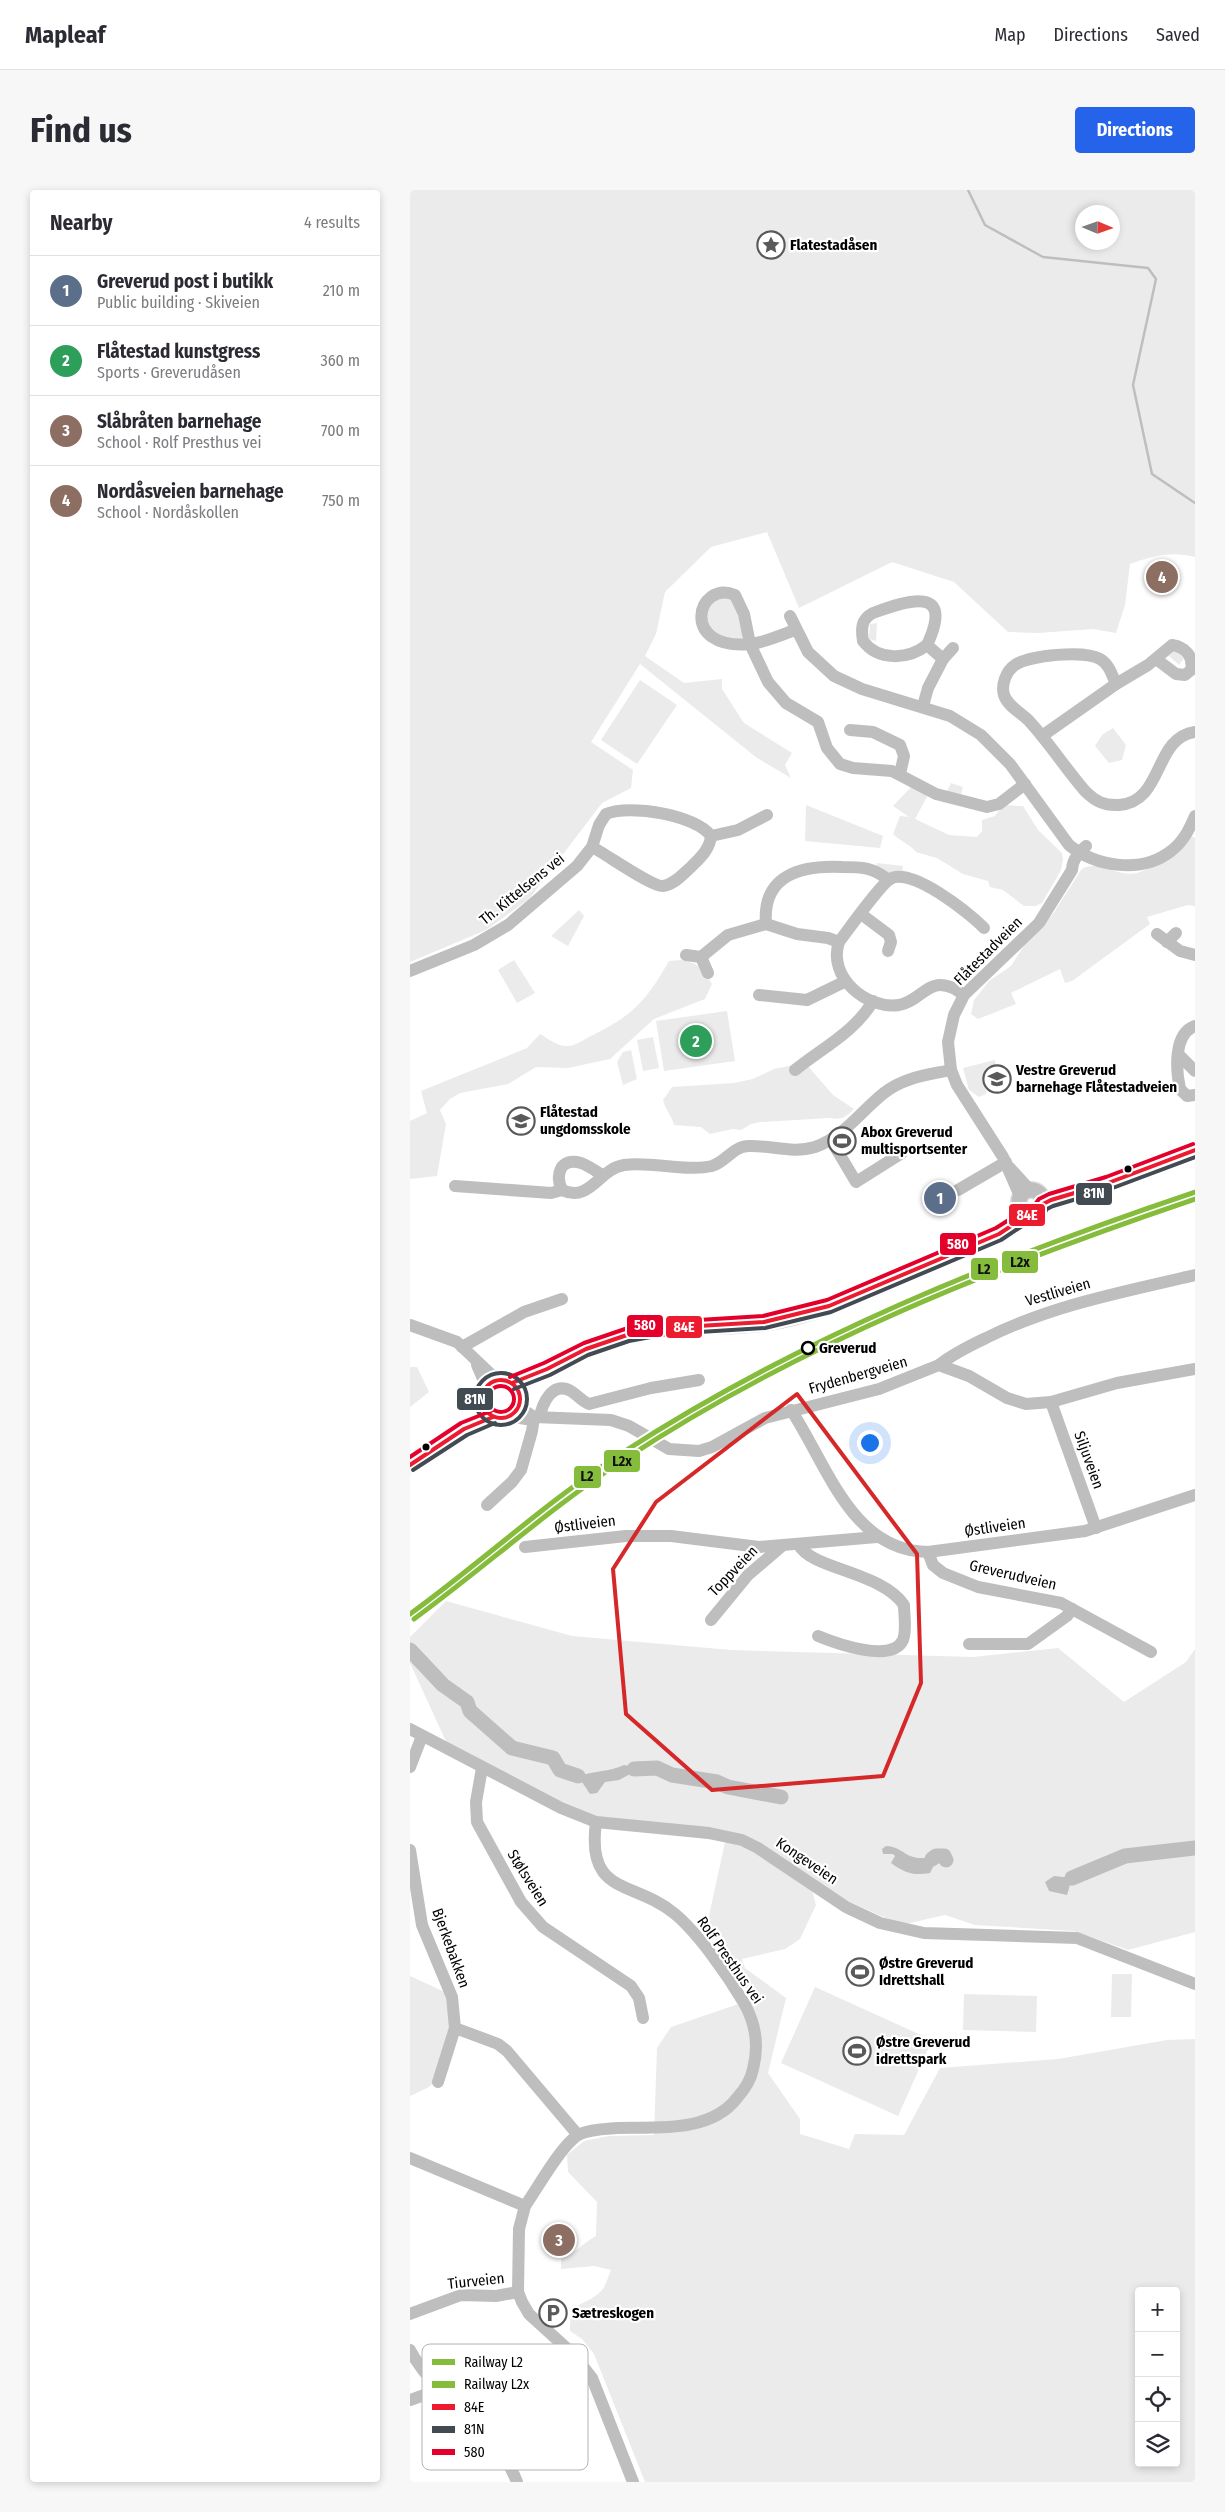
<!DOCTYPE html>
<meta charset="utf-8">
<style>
:root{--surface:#fff;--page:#f7f7f7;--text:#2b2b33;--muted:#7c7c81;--line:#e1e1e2;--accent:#2563eb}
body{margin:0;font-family:"Fira Sans Condensed",sans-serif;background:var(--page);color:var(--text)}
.controls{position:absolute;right:15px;bottom:15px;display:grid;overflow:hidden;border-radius:5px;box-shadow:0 2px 8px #0003}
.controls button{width:45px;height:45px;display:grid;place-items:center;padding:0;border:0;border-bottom:1px solid var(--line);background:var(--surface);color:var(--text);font:25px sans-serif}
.compass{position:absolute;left:665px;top:15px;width:45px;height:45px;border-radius:50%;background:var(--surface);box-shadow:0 2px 8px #0003;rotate:92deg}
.you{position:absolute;left:459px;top:1252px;width:18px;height:18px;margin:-12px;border:4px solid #fff;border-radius:50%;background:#1a73e8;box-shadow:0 0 0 8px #1a73e833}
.badge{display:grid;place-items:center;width:32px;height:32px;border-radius:50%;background:var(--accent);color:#fff;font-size:16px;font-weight:700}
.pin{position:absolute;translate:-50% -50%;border:2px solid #fff;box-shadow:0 1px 5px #0006}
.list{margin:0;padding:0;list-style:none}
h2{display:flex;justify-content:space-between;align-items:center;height:65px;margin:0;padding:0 20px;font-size:21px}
h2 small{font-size:16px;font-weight:400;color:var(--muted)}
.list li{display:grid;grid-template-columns:32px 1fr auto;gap:15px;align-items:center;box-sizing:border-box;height:70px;padding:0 20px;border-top:1px solid var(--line)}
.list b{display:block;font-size:19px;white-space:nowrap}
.list p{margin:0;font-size:16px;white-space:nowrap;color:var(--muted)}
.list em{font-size:16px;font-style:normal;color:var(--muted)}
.icon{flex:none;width:28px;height:28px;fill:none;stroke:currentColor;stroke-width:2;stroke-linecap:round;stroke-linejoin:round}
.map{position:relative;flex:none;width:785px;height:2292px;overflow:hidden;border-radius:5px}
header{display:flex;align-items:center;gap:30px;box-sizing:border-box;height:70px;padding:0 25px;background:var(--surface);border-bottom:1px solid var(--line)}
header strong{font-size:24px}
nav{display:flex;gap:28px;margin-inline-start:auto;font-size:18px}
.intro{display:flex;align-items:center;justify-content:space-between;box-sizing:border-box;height:120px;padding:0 30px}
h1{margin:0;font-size:35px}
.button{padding:12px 22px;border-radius:5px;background:var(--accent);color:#fff;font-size:18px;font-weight:700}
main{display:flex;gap:30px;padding:0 30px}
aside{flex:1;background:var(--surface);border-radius:5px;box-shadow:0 2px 8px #0003}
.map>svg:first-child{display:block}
.green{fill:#ebebeb;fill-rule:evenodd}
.water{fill:#bebebe}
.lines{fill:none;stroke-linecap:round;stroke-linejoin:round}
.stream{stroke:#bebebe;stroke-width:2.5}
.river{stroke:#bebebe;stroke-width:15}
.major-casing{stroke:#dbdbdb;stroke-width:18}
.minor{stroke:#bebebe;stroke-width:12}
.major{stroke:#bebebe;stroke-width:15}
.bus-1-casing{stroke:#fff;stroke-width:8}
.bus-2-casing{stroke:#fff;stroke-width:8}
.bus-3-casing{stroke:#fff;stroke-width:8}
.bus-1{stroke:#ed1b2f;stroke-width:4}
.bus-2{stroke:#424a52;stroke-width:4}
.bus-3{stroke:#e4002b;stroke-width:4}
.rail-1-casing{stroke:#fff;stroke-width:9}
.rail-2-casing{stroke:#fff;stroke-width:9}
.rail-1{stroke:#86bc3c;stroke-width:5}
.rail-2{stroke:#86bc3c;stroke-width:5}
.marked{fill:none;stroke:#d62828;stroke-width:4;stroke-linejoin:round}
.bus-dot{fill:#000;stroke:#fff;stroke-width:2}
.stop-dot{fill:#fff;stroke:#000;stroke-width:2.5}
.labels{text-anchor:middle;stroke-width:4.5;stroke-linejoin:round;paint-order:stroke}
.poi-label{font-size:15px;font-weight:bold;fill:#000;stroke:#fff;text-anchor:start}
.street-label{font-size:15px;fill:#000;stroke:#fff}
.stop-label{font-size:15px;font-weight:bold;fill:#000;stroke:#fff;text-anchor:start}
.key{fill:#fff;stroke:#b2b2b2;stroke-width:1}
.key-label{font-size:14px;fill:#000}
.line-badge{stroke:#fff;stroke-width:2}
.badge-label{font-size:14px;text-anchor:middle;font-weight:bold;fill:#fff}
.pale-badge-label{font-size:14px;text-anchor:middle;font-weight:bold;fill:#111}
</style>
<header>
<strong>Mapleaf</strong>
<nav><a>Map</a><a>Directions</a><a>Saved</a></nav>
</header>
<div class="intro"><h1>Find us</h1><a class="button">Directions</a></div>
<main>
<aside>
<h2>Nearby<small>4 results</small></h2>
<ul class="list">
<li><span class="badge" style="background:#5c6f8a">1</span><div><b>Greverud post i butikk</b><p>Public building · Skiveien</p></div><em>210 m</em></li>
<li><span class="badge" style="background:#2e9e5b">2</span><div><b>Flåtestad kunstgress</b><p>Sports · Greverudåsen</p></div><em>360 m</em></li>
<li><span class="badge" style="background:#8d6e63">3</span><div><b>Slåbråten barnehage</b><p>School · Rolf Presthus vei</p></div><em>700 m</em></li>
<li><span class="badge" style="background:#8d6e63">4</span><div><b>Nordåsveien barnehage</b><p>School · Nordåskollen</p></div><em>750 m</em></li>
</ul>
</aside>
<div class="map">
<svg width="785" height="2292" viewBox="0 0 785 2292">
<rect width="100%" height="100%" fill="#fff"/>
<g class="green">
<path d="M0 0H785V367C761 361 743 366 720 374L715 415 706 443 683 439 628 443 598 442 544 392 482 372 389 418 357 342 301 357 255 402 246 444 235 466 274 493 312 489V499L334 533 382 563 375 575 381 588 347 568 230 474 181 552 223 580 221 598 192 613 119 709 76 740 0 772ZM672 22H702V52H672Z"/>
<polygon points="318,402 337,441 327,454 295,442 296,411"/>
<polygon points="467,433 466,451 459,449 460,434"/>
<polygon points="765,460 774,468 769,475 759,466"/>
<polygon points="230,490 267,515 227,574 191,550"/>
<polygon points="703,538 716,555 712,570 699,573 685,556 692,545"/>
<polygon points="541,593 553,597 549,611 534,607"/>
<path d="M501 597 518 605 505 629 539 645 567 647 572 641V630L585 626 593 615 613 616 628 640 652 663 653 669 651 680 632 713 626 716H614L593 700 580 697 578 691 553 684 527 668 506 662C499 653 491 652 483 644L490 626 499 627 483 616Z"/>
<polygon points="396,615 473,646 470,658 395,651"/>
<path d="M782 646 785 648V716L778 715 737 727 740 734 662 791 655 793 650 779 601 803 606 814 568 829 561 824 564 810 579 791 601 776 615 754 643 724 671 680C686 668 707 688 727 683 748 677 765 660 782 646Z"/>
<polygon points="467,673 493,676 492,686 465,680"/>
<polygon points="169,720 174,726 158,756 141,746"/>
<polygon points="104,770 125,803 107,813 88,780"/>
<path d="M271 770C290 773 292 779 302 794L295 809 244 829 200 869 158 878 126 877 98 894 50 903 40 909 30 920 36 934 27 986 0 989V931L17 923 11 901 117 858 130 844C139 849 148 857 158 856 165 856 173 850 179 847 222 826 235 813 259 771Z"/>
<polygon points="317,821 325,871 254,881 246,831"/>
<polygon points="243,847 249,878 233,881 227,850"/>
<polygon points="221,860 227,889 213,895 207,872 213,862"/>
<polygon points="585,870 588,893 575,895 576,904 569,907 559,900 553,878"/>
<path d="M389 874 397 875 423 905 444 919C435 928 431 930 419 928L350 932 341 934 331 940 323 939 300 944 291 937 264 935C262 926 255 919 253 910L262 897 324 893 343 889 364 879Z"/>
<polygon points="0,1177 7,1177 19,1202 0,1217"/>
<path d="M36 1411 162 1446 321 1460 563 1467 648 1458 714 1512 776 1472 785 1459V1742L718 1760 664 1741 565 1735 535 1725 491 1735 438 1711 399 1689 406 1715 390 1749 375 1759 332 1769 335 1778 376 1808 358 1883 390 1929V1944L439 1959 445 1944 494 1945 530 1878 648 1869 757 1850 785 1849V2292H235L184 2164 172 2149 160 2141C159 2110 175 2117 191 2101 196 2097 198 2086 201 2080L184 2076 151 2079V2069C166 2063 173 2053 186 2046L187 2012 158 1982 157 1965 174 1951 199 1946 244 1945 247 1858 261 1837 343 1809 297 1735 315 1652 235 1639 204 1638 39 1558 0 1473V1447ZM729 2101H766V2273H729Z"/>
<polygon points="702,1784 722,1784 721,1827 701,1827"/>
<polygon points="0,1786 35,1802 40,1836 26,1890 19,1897 0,1906"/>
<polygon points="405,1797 522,1850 488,1926 371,1873"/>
<polygon points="554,1804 627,1806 626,1842 553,1840"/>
</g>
<g class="water">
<path d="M214 1575 223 1577 224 1582 209 1590 195 1592 187 1603 180 1604 168 1586C183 1581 199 1582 214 1575Z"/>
<path d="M476 1656C496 1657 494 1672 522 1667L524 1675 520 1683C503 1686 495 1683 481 1673L485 1666 483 1664H473L472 1659Z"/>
<polygon points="644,1686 662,1688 657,1705 639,1701 635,1692"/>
</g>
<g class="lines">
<polyline class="stream" points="558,0 575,35 633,67 738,78 746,89 723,195 742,284 785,313"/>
<g class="river">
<polyline points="0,1460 33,1495 57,1512 60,1521 102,1558 143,1568 150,1580 168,1586"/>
<polyline points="224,1579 247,1578 262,1585 307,1592 318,1597 371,1607"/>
<polyline points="522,1669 526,1666 534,1666 536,1670"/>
<polyline points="662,1688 715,1666 785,1658"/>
</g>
<g class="major-casing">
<g id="major">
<circle cx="621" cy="1012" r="12"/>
<polyline points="633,1014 698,993 785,960"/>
<circle cx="91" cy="1209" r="19"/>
<path d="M102 1193C140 1177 177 1155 217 1145 262 1134 308 1138 353 1133 410 1125 462 1099 514 1076 550 1061 587 1047 619 1024"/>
<polyline points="0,1275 54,1239 83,1227"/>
</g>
</g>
<g class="minor">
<path d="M380 426 398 462 424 486 452 499 540 526 571 545 600 574 659 655C686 677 732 684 761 661 773 652 779 640 785 626"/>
<path d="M385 440C371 445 356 452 341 454 268 461 287 389 325 405L334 424 340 454 358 492 376 513 408 532 417 558 430 574 443 578 482 581 526 604 577 617 589 614 615 594"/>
<polyline points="533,469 543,458"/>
<path d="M746 469 766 484 775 485 781 480C784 466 775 457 762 455L738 475 706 494C702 485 699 474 690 469 675 460 619 465 605 475 596 481 591 495 594 505 598 517 612 523 620 532 640 554 656 579 675 601 685 611 694 616 709 615 754 612 743 548 785 542"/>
<path d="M513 516 518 498 533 469 517 455C498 470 468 471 453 451 451 439 451 429 463 423 498 410 545 395 517 455"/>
<polyline points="440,540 463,542 490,555 494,566 490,584"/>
<polyline points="632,546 706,494"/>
<polyline points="301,646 328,640 357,625"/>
<polyline points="451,724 479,745 481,752 478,761"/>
<path d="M356 734C352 685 391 675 432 677 450 677 464 677 478 690"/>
<polyline points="747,744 770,761 785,765"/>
<polyline points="757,752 766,743"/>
<polyline points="276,765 291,767"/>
<polyline points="291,767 318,745 356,734 387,744 418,748 429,752"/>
<polyline points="291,767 298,783"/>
<path d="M0 781 64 755 98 735 167 676 182 657 189 635 196 624C220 614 286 625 301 646 300 659 290 668 281 677 273 684 264 695 253 696 242 697 196 664 182 657"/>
<polyline points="349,805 397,810 434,792"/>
<path d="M554 805C547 800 540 795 530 795 516 795 505 813 489 815 457 820 417 787 429 752 438 740 470 695 480 689 501 676 559 723 574 738"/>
<path d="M785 836C763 844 766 880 770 899L777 906 785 905"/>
<polyline points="769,865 785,881"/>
<path d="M385 880C412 858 445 842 463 811"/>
<polyline points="421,950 446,992 492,963"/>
<polyline points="599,977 620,1000"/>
<path d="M192 985C186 981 179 976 171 973 150 967 145 985 152 1000 180 1013 189 979 214 975 240 971 277 982 302 976 316 972 322 957 338 956 361 955 382 964 405 957 434 947 451 921 474 903 494 887 518 885 541 880"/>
<polyline points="45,996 141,1003 152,1000"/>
<polyline points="548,1000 596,972"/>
<path d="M610 1006 593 967 547 895 541 880 538 852 544 825 554 805 629 733 662 680C662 670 669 662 676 656"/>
<polyline points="0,1135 47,1152 87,1190"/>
<polyline points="52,1157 114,1122 152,1109"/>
<polyline points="67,1175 76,1196"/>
<path d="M529 1175C543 1164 559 1156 576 1148 642 1115 713 1102 785 1085"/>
<polyline points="641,1212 686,1338"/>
<polyline points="109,1217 124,1227"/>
<path d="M381 1220C417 1274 441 1361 518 1362L675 1341 785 1305"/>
<polyline points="99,1226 116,1229 124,1227 201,1230 219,1236 259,1259 289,1261 302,1257 355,1228 469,1199 529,1175 559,1186 597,1208 616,1214 641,1212 707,1193 785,1179"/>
<path d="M130 1227C132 1214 142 1192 159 1200 167 1204 171 1211 179 1214L241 1198 289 1190"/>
<polyline points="77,1315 102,1292 111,1280 122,1241 124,1227"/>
<path d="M389 1355C401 1379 472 1382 494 1415 494 1426 497 1440 493 1450 482 1474 425 1453 408 1446"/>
<polyline points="115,1357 216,1346 261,1346 349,1357 467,1347"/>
<polyline points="518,1362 523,1375 533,1383 568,1397 651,1413 741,1462"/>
<polyline points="301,1430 338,1385 372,1356"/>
<polyline points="559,1454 618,1454 657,1426 662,1419"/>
<polyline points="0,1539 151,1618 186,1632 299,1643 332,1650 348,1658 436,1717 470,1733 514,1743 667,1748 785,1794"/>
<polyline points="0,1577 12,1546"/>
<polyline points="72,1578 66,1612 67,1632 111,1712 133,1737 221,1796 229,1808 233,1828"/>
<path d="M186 1632C176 1707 223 1689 265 1724 289 1744 318 1786 334 1813 346 1834 349 1856 343 1879 341 1890 335 1899 327 1908 300 1943 247 1937 207 1938 194 1939 181 1939 170 1944 153 1952 127 1999 115 2016L109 2039 108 2102 112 2112 119 2124 163 2164 182 2188 223 2292"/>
<polyline points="0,1660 12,1735 42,1807 45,1838 88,1854 97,1861 168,1945"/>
<polyline points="28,1892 45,1838"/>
<polyline points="0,1968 115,2016"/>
<polyline points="0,2124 51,2105 86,2106 108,2102"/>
<path d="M0 2160C28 2213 84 2233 107 2292"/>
<polyline points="0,2210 17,2204 27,2197"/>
</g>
<use href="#major" class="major"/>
<g class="bus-1-casing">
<g id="bus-1">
<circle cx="91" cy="1209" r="19"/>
<polyline points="102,1193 137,1179 176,1159 217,1145 256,1138 354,1132 419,1116 589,1044 619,1024 627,1023 633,1014 641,1010 698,993 785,960"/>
<polyline points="0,1275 54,1239 83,1227"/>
</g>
</g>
<g class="bus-2-casing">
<g id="bus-2">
<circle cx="91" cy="1209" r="26"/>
<polyline points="104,1199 140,1185 178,1165 219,1151 257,1144 355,1138 421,1122 591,1050 621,1030 631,1028 637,1019 643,1016 700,999 785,967"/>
<polyline points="3,1280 57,1245 85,1233"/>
</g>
</g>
<g class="bus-3-casing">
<g id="bus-3">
<polyline points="100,1187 134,1173 174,1153 215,1139 256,1132 353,1126 417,1110 586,1038 616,1019 623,1017 629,1009 639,1004 696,987 783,954"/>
<circle cx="91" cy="1209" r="13"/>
<polyline points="0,1267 51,1233 81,1221"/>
</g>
</g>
<use href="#bus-1" class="bus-1"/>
<use href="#bus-2" class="bus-2"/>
<use href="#bus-3" class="bus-3"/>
<g class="rail-1-casing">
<path id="rail-1" d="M0 1424C72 1372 137 1311 212 1263 389 1148 586 1069 785 1002"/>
</g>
<g class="rail-2-casing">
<path id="rail-2" d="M4 1429C75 1377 141 1317 215 1269 390 1154 587 1076 785 1009"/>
</g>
<use href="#rail-1" class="rail-1"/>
<use href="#rail-2" class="rail-2"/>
</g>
<path class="marked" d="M387 1204 507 1364 511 1493 473 1586 302 1600 216 1524 203 1379 246 1312Z"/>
<defs>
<g id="sight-ring" transform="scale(1.4375)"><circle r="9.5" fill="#fff" stroke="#595959" stroke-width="1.5"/><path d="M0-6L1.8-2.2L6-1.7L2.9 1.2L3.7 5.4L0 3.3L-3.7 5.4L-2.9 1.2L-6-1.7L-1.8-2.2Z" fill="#595959"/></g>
<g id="school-ring" transform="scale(1.4375)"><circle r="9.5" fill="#fff" stroke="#595959" stroke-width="1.5"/><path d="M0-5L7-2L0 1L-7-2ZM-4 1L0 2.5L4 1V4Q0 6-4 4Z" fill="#595959"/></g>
<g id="stadium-ring" transform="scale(1.4375)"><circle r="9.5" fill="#fff" stroke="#595959" stroke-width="1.5"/><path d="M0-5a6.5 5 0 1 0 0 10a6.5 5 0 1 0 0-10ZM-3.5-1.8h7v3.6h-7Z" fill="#595959"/></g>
<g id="parking-ring" transform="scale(1.4375)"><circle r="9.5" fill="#fff" stroke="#595959" stroke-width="1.5"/><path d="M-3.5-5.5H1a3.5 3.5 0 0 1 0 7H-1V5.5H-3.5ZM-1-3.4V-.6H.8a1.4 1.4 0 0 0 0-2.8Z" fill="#595959"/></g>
</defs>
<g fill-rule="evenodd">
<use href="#sight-ring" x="361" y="55"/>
<use href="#school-ring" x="587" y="889"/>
<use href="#school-ring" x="111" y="931"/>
<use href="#stadium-ring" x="432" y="951"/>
<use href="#stadium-ring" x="450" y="1782"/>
<use href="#stadium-ring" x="447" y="1861"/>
<use href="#parking-ring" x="143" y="2123"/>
</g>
<g class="bus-dot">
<circle cx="718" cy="979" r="4.5"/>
<circle cx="16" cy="1257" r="4.5"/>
</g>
<circle class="stop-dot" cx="398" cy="1158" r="6"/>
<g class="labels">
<g class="poi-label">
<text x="380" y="60">Flatestadåsen</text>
<text x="606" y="885">Vestre Greverud<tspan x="606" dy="17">barnehage Flåtestadveien</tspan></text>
<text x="130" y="927">Flåtestad<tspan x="130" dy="17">ungdomsskole</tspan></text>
<text x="451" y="947">Abox Greverud<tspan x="451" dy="17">multisportsenter</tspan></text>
<text x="469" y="1778">Østre Greverud<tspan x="469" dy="17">Idrettshall</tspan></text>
<text x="466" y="1857">Østre Greverud<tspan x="466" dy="17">idrettspark</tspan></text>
<text x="162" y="2128">Sætreskogen</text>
</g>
<g class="street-label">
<text transform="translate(112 699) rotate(-39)" y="5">Th. Kittelsens vei</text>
<text transform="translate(578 761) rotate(-45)" y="5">Flåtestadveien</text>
<text transform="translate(648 1102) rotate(-16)" y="5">Vestliveien</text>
<text transform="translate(448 1185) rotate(-16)" y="5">Frydenbergveien</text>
<text transform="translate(679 1270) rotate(70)" y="5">Siljuveien</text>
<text transform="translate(175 1334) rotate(-7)" y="5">Østliveien</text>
<text transform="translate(585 1337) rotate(-8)" y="5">Østliveien</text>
<text transform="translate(323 1381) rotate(-46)" y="5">Toppveien</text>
<text transform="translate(603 1385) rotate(13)" y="5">Greverudveien</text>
<text transform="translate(397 1671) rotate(34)" y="5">Kongeveien</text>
<text transform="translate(118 1688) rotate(58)" y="5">Stølsveien</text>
<text transform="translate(41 1758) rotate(70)" y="5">Bjerkebakken</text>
<text transform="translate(320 1770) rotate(55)" y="5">Rolf Presthus vei</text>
<text transform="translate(66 2091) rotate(-6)" y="5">Tiurveien</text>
</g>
<g class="stop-label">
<text x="409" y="1163">Greverud</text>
</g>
</g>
<rect x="12" y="2154" width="166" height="126" rx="8" class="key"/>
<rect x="22" y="2169" width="23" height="6" fill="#86bc3c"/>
<rect x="22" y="2191" width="23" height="7" fill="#86bc3c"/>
<rect x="22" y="2214" width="23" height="6" fill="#ed1b2f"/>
<rect x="22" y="2236" width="23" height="7" fill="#424a52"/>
<rect x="22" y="2259" width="23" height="6" fill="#e4002b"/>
<g class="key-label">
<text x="54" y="2177">Railway L2</text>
<text x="54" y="2199">Railway L2x</text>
<text x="54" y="2222">84E</text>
<text x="54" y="2244">81N</text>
<text x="54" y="2267">580</text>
</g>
<g class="line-badge">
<rect x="665" y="992" width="38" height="24" rx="5" fill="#424a52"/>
<rect x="598" y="1013" width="38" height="24" rx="5" fill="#ed1b2f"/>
<rect x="529" y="1042" width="38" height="24" rx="5" fill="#e4002b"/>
<rect x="591" y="1060" width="38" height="24" rx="5" fill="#86bc3c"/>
<rect x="560" y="1067" width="29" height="24" rx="5" fill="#86bc3c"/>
<rect x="216" y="1124" width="38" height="24" rx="5" fill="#e4002b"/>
<rect x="255" y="1125" width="38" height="24" rx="5" fill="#ed1b2f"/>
<rect x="46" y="1197" width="38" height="24" rx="5" fill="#424a52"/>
<rect x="193" y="1259" width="38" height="24" rx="5" fill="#86bc3c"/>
<rect x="163" y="1275" width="29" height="24" rx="5" fill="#86bc3c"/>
</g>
<g class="badge-label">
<text x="684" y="1008">81N</text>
<text x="617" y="1030">84E</text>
<text x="548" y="1059">580</text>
<text x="235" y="1140">580</text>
<text x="274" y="1142">84E</text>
<text x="65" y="1214">81N</text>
</g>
<g class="pale-badge-label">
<text x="610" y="1077">L2x</text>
<text x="574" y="1084">L2</text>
<text x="212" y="1276">L2x</text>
<text x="177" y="1291">L2</text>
</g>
</svg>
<div class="controls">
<button>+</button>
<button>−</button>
<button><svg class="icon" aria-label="locate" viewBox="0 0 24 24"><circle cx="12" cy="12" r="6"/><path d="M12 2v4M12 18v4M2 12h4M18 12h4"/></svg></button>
<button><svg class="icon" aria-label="layers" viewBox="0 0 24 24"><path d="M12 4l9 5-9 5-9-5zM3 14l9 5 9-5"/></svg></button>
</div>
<svg class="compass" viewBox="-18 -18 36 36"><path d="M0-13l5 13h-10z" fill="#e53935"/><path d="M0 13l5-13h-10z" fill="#7c7c81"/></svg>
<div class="you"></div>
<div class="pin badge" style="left:530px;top:1008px;background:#5c6f8a">1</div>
<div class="pin badge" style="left:286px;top:851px;background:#2e9e5b">2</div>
<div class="pin badge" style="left:149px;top:2050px;background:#8d6e63">3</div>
<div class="pin badge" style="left:752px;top:387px;background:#8d6e63">4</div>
</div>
</main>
